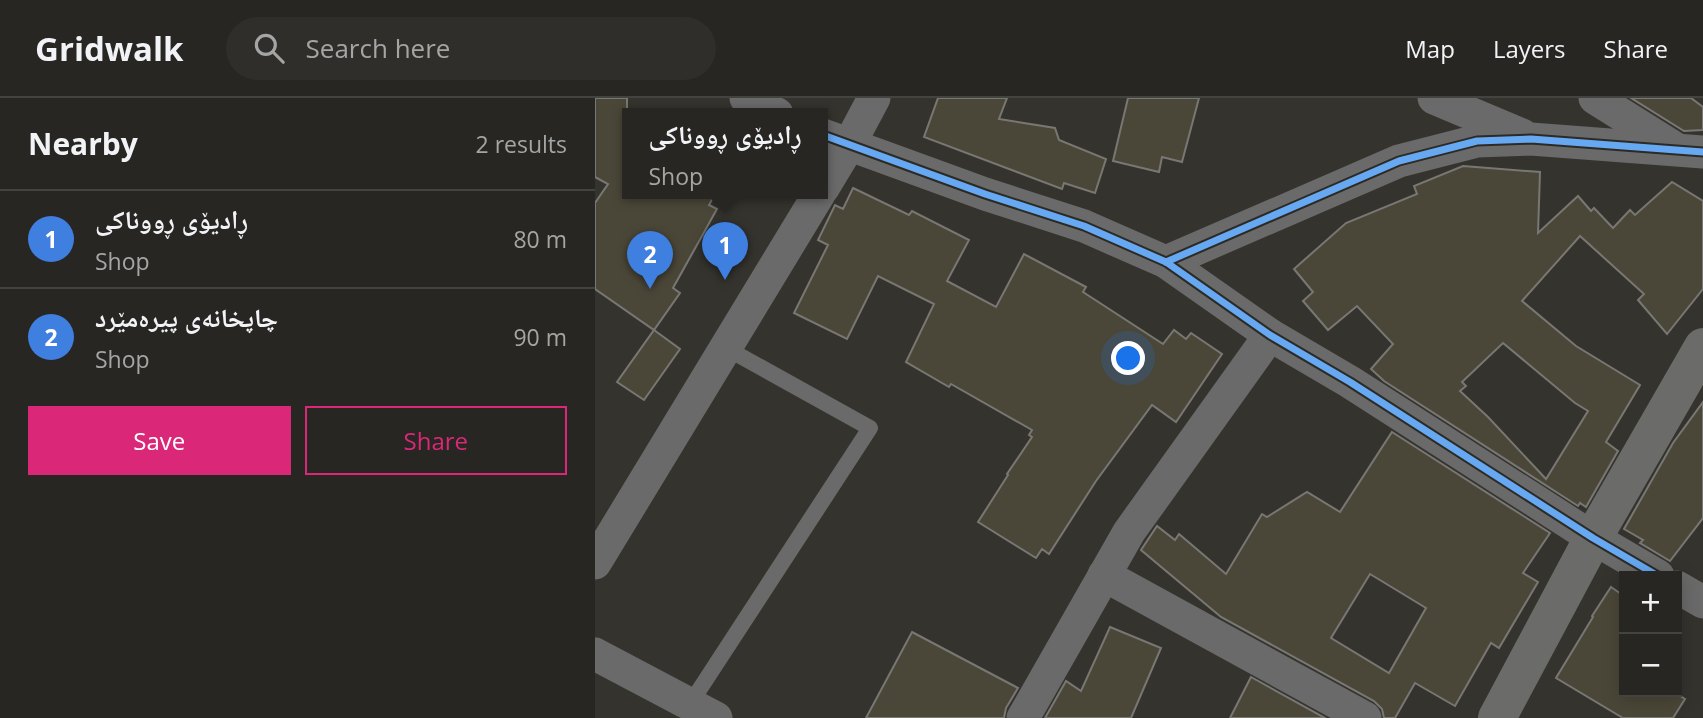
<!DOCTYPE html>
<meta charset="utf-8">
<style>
:root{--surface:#272622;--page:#2f2e2a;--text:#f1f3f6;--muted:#a4a5a5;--line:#434340;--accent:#db2777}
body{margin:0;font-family:"Open Sans","Noto Naskh Arabic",sans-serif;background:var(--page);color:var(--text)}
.controls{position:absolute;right:21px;bottom:21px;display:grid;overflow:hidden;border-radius:0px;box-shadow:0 4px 18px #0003}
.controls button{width:63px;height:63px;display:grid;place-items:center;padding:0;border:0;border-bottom:2px solid var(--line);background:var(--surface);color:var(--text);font:35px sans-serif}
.you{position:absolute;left:534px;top:261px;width:24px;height:24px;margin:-18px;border:5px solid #fff;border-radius:50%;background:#1a73e8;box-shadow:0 0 0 10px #1a73e833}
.badge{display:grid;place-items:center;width:46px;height:46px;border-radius:50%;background:var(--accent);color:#fff;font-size:23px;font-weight:700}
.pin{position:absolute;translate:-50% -58px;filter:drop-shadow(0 2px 4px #0008)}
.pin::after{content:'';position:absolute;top:37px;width:24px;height:21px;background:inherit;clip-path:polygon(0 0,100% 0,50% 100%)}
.popup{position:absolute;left:27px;top:10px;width:206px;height:91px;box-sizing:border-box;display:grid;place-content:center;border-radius:0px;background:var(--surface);filter:drop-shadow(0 2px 5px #0005);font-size:23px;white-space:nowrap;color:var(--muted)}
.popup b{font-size:26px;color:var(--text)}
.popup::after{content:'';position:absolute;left:50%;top:100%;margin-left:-14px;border:14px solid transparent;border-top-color:var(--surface)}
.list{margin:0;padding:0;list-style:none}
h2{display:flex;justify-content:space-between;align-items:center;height:91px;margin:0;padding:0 28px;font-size:30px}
h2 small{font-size:23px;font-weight:400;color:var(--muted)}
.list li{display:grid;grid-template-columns:46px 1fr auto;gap:21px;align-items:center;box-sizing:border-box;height:98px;padding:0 28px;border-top:2px solid var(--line)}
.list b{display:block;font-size:26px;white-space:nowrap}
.list p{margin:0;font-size:23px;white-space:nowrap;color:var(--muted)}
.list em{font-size:23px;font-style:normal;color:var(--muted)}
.actions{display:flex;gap:14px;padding:21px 28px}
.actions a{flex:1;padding:16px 0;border:2px solid var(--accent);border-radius:0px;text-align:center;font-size:24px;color:var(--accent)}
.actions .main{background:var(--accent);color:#fff}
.icon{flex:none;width:38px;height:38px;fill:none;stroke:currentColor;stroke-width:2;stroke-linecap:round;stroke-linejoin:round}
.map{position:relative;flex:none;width:1108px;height:620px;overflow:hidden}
header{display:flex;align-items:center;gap:42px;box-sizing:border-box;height:98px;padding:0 35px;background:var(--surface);border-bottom:2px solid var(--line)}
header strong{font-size:33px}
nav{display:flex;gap:38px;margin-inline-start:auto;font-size:24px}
.search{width:490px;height:63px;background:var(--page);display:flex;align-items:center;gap:18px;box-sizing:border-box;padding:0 24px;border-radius:38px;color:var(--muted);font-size:26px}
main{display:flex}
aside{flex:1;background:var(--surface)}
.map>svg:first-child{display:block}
.building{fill:#4b4738;stroke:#787773;stroke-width:2;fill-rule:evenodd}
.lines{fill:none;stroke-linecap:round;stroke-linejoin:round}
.service{stroke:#6a6a6a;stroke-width:16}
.minor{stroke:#6a6a6a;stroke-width:33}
.secondary{stroke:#6b6c6a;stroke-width:38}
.cycleway-casing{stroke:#2c2a23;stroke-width:11}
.cycleway{stroke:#66a8f1;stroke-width:7}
</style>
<header>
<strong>Gridwalk</strong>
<div class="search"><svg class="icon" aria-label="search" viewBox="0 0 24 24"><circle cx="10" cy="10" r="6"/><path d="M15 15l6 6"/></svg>Search here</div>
<nav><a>Map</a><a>Layers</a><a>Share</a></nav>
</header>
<main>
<aside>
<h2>Nearby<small>2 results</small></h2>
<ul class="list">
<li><span class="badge" style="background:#3f7fe0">1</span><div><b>ڕادیۆی ڕووناکی</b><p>Shop</p></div><em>80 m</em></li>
<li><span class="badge" style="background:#3f7fe0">2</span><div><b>چاپخانەی پیرەمێرد</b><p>Shop</p></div><em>90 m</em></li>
</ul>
<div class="actions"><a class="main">Save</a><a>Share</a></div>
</aside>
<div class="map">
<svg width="1108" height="620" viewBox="0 0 1108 620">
<rect width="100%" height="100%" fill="#34332e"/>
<g class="building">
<polygon points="0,0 32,0 32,96 120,96 114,107 122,111 78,190 85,195 59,232 0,191 0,105 13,86 0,79"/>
<polygon points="343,0 412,0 404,21 460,30 464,42 511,61 500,95 469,85 467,91 329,39"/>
<polygon points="533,0 604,0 587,64 567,59 564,74 518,63"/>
<polygon points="1036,0 1096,0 1108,9 1108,32 1089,33"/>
<path d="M868 68 945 74 943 135 983 98 996 113 999 110 1018 130 1035 112 1040 117 1077 84 1108 103V191L1072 236 1043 202 1049 196 985 138 927 203 981 248 1045 287 1011 344 1023 353 991 409 985 405 983 408 789 283 776 271 798 246 762 208 733 232 708 203 718 194 699 171 751 125 822 96 819 88ZM908 245 980 305 993 313 951 381 893 319 865 293 871 288 867 284Z"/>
<polygon points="258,90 314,117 317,113 374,142 352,183 401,209 429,156 491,189 488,194 568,246 579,232 591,241 596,235 627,256 581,324 557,307 501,383 454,456 447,451 441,460 383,424 413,377 412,376 437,339 434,337 437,332 356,286 354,289 311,264 339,206 283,178 252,241 199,215 233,147 223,142 240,107 248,111"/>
<polygon points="59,232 85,251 49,302 22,284"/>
<polygon points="1108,304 1108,420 1075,463 1045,445 1048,442 1029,431 1078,345"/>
<path d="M797 334 955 435 928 475 943 484 904 550 896 545 860 608 820 585 800 620H789L787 611 779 603 626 519 546 452 562 428 580 442 584 436 631 476 667 416 672 419 712 394 745 414ZM775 476 831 510 794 575 736 540Z"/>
<polygon points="1016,489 1029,498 1029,594 1079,594 1090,601 1078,620 1028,620 961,580 998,519 997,518"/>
<polygon points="515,529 566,550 536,620 450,620 471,583 486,593"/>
<polygon points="317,534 423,590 411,610 409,620 271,620"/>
<polygon points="656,579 730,620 635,620"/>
</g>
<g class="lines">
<polyline class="service" points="95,606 275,330 131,250"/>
<g class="minor">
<polyline points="151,0 182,16"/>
<polyline points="839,0 927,37"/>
<polyline points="1000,0 1078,49"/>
<polyline points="228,37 390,96 489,128 571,164 675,237 755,284 998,440 1063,478"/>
<polyline points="228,90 254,47 279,0"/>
<polyline points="571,164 804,63 882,43 936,41 1108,54"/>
<polyline points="0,465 224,96"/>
<polyline points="509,477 770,620"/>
<polyline points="1082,489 1108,504"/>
<polyline points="0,556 121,620"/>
<polyline points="428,620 534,434 675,237"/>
</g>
<polyline class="secondary" points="902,620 998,440 1108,249"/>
<g class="cycleway-casing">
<g id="cycleway">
<polyline points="228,37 390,96 489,128 571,164 675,237 755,284 998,440 1063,478"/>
<polyline points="571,164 804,63 882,43 936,41 1108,54"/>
</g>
</g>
<use href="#cycleway" class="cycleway"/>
</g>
</svg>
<div class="controls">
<button>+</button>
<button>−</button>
</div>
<div class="you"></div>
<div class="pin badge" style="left:130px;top:182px;background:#3f7fe0">1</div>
<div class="popup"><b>ڕادیۆی ڕووناکی</b>Shop</div>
<div class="pin badge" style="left:55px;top:191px;background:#3f7fe0">2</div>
</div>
</main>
